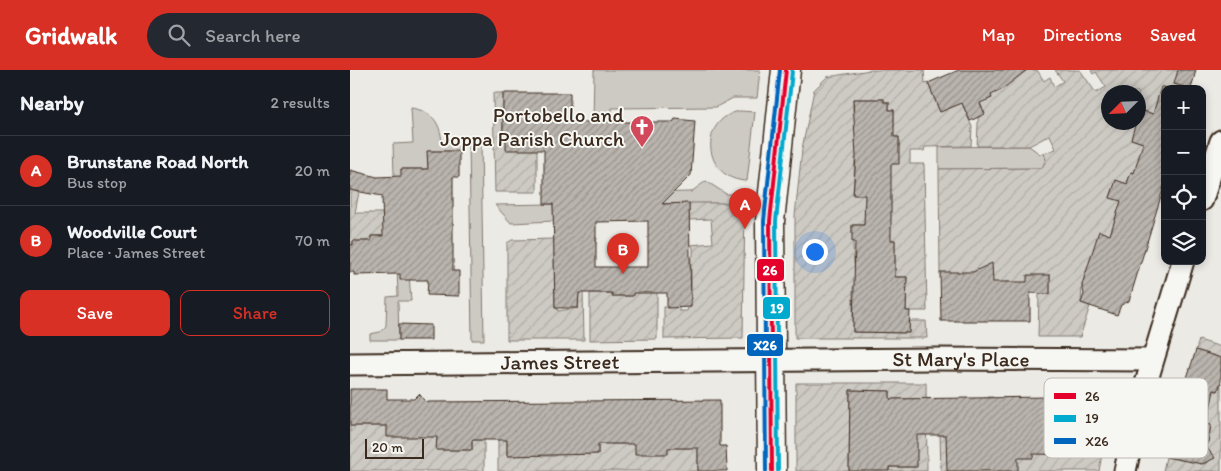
<!DOCTYPE html>
<meta charset="utf-8">
<style>
:root{--surface:#171b24;--page:#242831;--text:#f1f3f6;--muted:#9ea1a6;--line:#363941;--accent:#d93025}
body{margin:0;font-family:Itim,sans-serif;background:var(--page);color:var(--text)}
.controls{position:absolute;right:15px;top:15px;display:grid;overflow:hidden;border-radius:10px;box-shadow:0 2px 8px #0003}
.controls button{width:45px;height:45px;display:grid;place-items:center;padding:0;border:0;border-bottom:1px solid var(--line);background:var(--surface);color:var(--text);font:25px sans-serif}
.compass{position:absolute;left:751px;top:15px;width:45px;height:45px;border-radius:50%;background:var(--surface);box-shadow:0 2px 8px #0003;rotate:246deg}
.scale{position:absolute;left:15px;bottom:12px;width:59px;box-sizing:border-box;padding-left:5px;border:2px solid #3b2a1e;border-top:0;font-size:14px;line-height:18px;white-space:nowrap;color:#3b2a1e;-webkit-text-stroke:4px #f6f6f2;paint-order:stroke}
.you{position:absolute;left:464px;top:181px;width:18px;height:18px;margin:-12px;border:4px solid #fff;border-radius:50%;background:#1a73e8;box-shadow:0 0 0 8px #1a73e833}
.badge{display:grid;place-items:center;width:32px;height:32px;border-radius:50%;background:var(--accent);color:#fff;font-size:16px;font-weight:700}
.pin{position:absolute;translate:-50% -41px;filter:drop-shadow(0 1px 2px #0008)}
.pin::after{content:'';position:absolute;top:26px;width:18px;height:15px;background:inherit;clip-path:polygon(0 0,100% 0,50% 100%)}
.list{margin:0;padding:0;list-style:none}
h2{display:flex;justify-content:space-between;align-items:center;height:65px;margin:0;padding:0 20px;font-size:21px}
h2 small{font-size:16px;font-weight:400;color:var(--muted)}
.list li{display:grid;grid-template-columns:32px 1fr auto;gap:15px;align-items:center;box-sizing:border-box;height:70px;padding:0 20px;border-top:1px solid var(--line)}
.list b{display:block;font-size:19px;white-space:nowrap}
.list p{margin:0;font-size:16px;white-space:nowrap;color:var(--muted)}
.list em{font-size:16px;font-style:normal;color:var(--muted)}
.actions{display:flex;gap:10px;padding:15px 20px}
.actions a{flex:1;padding:11px 0;border:1px solid var(--accent);border-radius:10px;text-align:center;font-size:18px;color:var(--accent)}
.actions .main{background:var(--accent);color:#fff}
.icon{flex:none;width:28px;height:28px;fill:none;stroke:currentColor;stroke-width:2;stroke-linecap:round;stroke-linejoin:round}
.map{position:relative;flex:none;width:871px;height:401px;overflow:hidden}
header{display:flex;align-items:center;gap:30px;box-sizing:border-box;height:70px;padding:0 25px;background:var(--accent);color:#fff}
header strong{font-size:24px}
nav{display:flex;gap:28px;margin-inline-start:auto;font-size:18px}
.search{width:350px;height:45px;background:var(--page);display:flex;align-items:center;gap:12px;box-sizing:border-box;padding:0 18px;border-radius:28px;color:var(--muted);font-size:19px}
main{display:flex}
aside{flex:1;background:var(--surface)}
.map>svg:first-child{display:block}
.green{fill:#cdcac4;stroke:#847a71}
.garden{fill:url(#garden-furrows);stroke:#847a71;fill-rule:evenodd}
.building{fill:url(#building-hatch);stroke:#3b2a1e;fill-rule:evenodd}
.lines{fill:none;stroke-linecap:round;stroke-linejoin:round}
.street-casing{stroke:#3b2a1e;stroke-width:25}
.secondary-casing{stroke:#3b2a1e;stroke-width:31}
.street{stroke:#f6f6f2;stroke-width:21}
.secondary{stroke:#f6f6f2;stroke-width:28}
.bus-1-casing{stroke:#f6f6f2;stroke-width:8}
.bus-2-casing{stroke:#f6f6f2;stroke-width:8}
.bus-3-casing{stroke:#f6f6f2;stroke-width:8}
.bus-1{stroke:#e4002b;stroke-width:4}
.bus-2{stroke:#00a9ce;stroke-width:4}
.bus-3{stroke:#0065bd;stroke-width:4}
.labels{text-anchor:middle;stroke-width:4;stroke-linejoin:round;paint-order:stroke}
.poi-label{font-size:21px;fill:#3b2a1e;stroke:#f6f6f2;text-anchor:end}
.street-label{font-size:21px;fill:#3b2a1e;stroke:#f6f6f2}
.key{fill:#f6f6f2;stroke:#beb9b2;stroke-width:1}
.key-label{font-size:14px;fill:#3b2a1e}
.line-badge{stroke:#f6f6f2;stroke-width:2}
.badge-label{font-size:14px;text-anchor:middle;font-weight:bold;fill:#fff}
</style>
<header>
<strong>Gridwalk</strong>
<div class="search"><svg class="icon" aria-label="search" viewBox="0 0 24 24"><circle cx="10" cy="10" r="6"/><path d="M15 15l6 6"/></svg>Search here</div>
<nav><a>Map</a><a>Directions</a><a>Saved</a></nav>
</header>
<main>
<aside>
<h2>Nearby<small>2 results</small></h2>
<ul class="list">
<li><span class="badge">A</span><div><b>Brunstane Road North</b><p>Bus stop</p></div><em>20 m</em></li>
<li><span class="badge">B</span><div><b>Woodville Court</b><p>Place · James Street</p></div><em>70 m</em></li>
</ul>
<div class="actions"><a class="main">Save</a><a>Share</a></div>
</aside>
<div class="map">
<svg width="871" height="401" viewBox="0 0 871 401">
<defs>
<pattern id="garden-furrows" width="10" height="10" patternUnits="userSpaceOnUse" patternTransform="scale(1.25)"><rect width="10" height="10" fill="#cdcac4"/><path d="M-1 1l2-2M0 10L10 0M9 11l2-2" fill="none" stroke="#b1aea8"/></pattern>
<pattern id="building-hatch" width="6" height="6" patternUnits="userSpaceOnUse" patternTransform="scale(1.25)"><rect width="6" height="6" fill="#bab4ae"/><path d="M-1 1l2-2M0 6l6-6M5 7l2-2" fill="none" stroke="#98938d"/></pattern>
</defs>
<rect width="100%" height="100%" fill="#ebeae5"/>
<filter id="ink" filterUnits="userSpaceOnUse"><feTurbulence type="fractalNoise" baseFrequency=".02" numOctaves="2"/><feDisplacementMap in="SourceGraphic" scale="10" xChannelSelector="R" yChannelSelector="G"/><feConvolveMatrix kernelMatrix="1 2 1 2 8 2 1 2 1" color-interpolation-filters="sRGB"/></filter>
<g filter="url(#ink)">
<g class="green">
<polygon points="244,0 410,0 407,28 383,28 366,37 262,38 262,54 243,54"/>
<path d="M61 38C82 41 90 52 92 72L109 74V81H78V99H51L61 231H48L49 270H20V264L30 262 36 256 37 227 48 226 43 74 63 73Z"/>
<path d="M390 41 405 42 397 111C353 110 347 49 390 41Z"/>
<polygon points="119,71 131,71 134,270 122,270"/>
<polygon points="679,76 690,84 694,83 696,90 692,98 589,99 589,77"/>
<polygon points="356,111 376,124 395,124 395,133 247,134 288,123 341,122"/>
<polygon points="203,134 204,151 161,153 145,135"/>
</g>
<g class="garden">
<path d="M520 0H574L575 14 578 13 590 42 612 33 622 57 621 76 575 77 574 81H560V94H574L577 241H556L557 207H545V170H541L515 146 514 155H502L504 194 522 195 523 217H503V262L559 263V251H576L577 268H445V146L452 79 464 20 477 7ZM503 29H534V32H539V40H544V57L534 67H549V77H546L541 90 503 125 505 88H522L506 44H503Z"/>
<polygon points="643,0 664,9 677,0 687,0 694,11 700,7 704,17 713,11 705,0 730,0 746,23 756,17 746,2 743,4 741,0 824,0 836,4 824,14 840,19 815,19 815,40 805,37 803,44 790,40 789,46 788,22 758,22 758,52 786,53 781,69 793,73 815,113 781,102 777,114 766,111 760,127 771,131 760,165 750,162 751,206 736,201 732,215 731,233 740,236 730,267 688,267 689,224 700,224 700,205 677,218 661,217 661,212 655,212 655,217 590,202 589,99 692,98 696,90 694,83 706,79 700,65 679,76 627,76 629,31 651,20"/>
<polygon points="143,23 153,23 153,67 187,54 187,122 145,122"/>
<polygon points="0,120 9,122 5,143 45,143 42,165 21,166 21,171 3,171 3,175 0,175"/>
<polygon points="339,133 395,133 393,268 314,269 314,237 329,237 329,241 337,241 338,238 341,237 341,187 343,186 343,177 340,175 363,173 361,149 339,150"/>
<polygon points="247,168 246,174 204,175 205,238 207,238 208,241 228,238 229,222 233,222 234,270 157,270 157,173 162,170"/>
<polygon points="307,218 307,269 240,270 240,223 262,223 262,226 282,226 283,223"/>
<polygon points="849,270 871,277 871,288 846,280"/>
<polygon points="446,313 576,313 577,401 539,401 539,397 566,397 567,329 540,329 540,321 500,320 499,401 446,401"/>
<polygon points="871,313 871,401 813,401 816,387 855,394 860,389 857,378 861,355 857,354 860,341 835,335 862,320 868,321"/>
<polygon points="635,327 643,327 644,364 648,388 683,387 683,376 700,373 700,385 736,385 731,362 756,362 749,401 591,401 590,365 636,364"/>
<polygon points="314,331 332,331 332,368 326,368 326,378 340,378 340,369 348,369 348,401 148,401 148,364 157,364 157,386 182,385 182,364 191,364 191,386 206,386 206,380 212,380 212,366 218,366 218,384 248,384 248,366 261,365 261,374 275,374 275,366 286,366 286,383 306,384 306,368 298,368 298,366 314,365"/>
<polygon points="0,356 87,356 87,380 122,380 122,370 134,370 134,401 0,401"/>
</g>
<g class="building">
<polygon points="609,0 677,0 651,20 641,25 642,28 630,33 635,44 620,51 612,33 590,42 578,13"/>
<polygon points="828,0 846,0 841,19 824,14"/>
<polygon points="811,17 815,17 815,113 779,231 771,235 767,245 731,233 734,224 732,215 749,161 760,165 771,131 760,128 766,110 777,114 781,102 784,103 793,73 781,69 786,52 788,52 790,40 803,44"/>
<path d="M153 23H220V52H323L325 49 345 51 341 105 312 134 339 133 341 237 317 238V223H283V226H262V223H229L228 238H205L203 134H194V80H156V67H153ZM298 151V197H246V152Z"/>
<polygon points="503,29 534,29 534,32 539,32 539,40 544,40 544,67 549,67 549,94 541,94 541,170 545,170 545,207 557,207 556,241 560,241 559,263 503,262 505,172 502,172 502,155 514,155 515,125 503,125 506,87"/>
<polygon points="77,81 109,81 109,107 103,107 103,201 109,201 109,226 77,225 78,210 50,210 50,204 4,205 4,202 0,202 0,175 3,175 3,171 21,171 21,166 33,166 32,126 0,120 0,100 27,107 51,106 51,99 78,99"/>
<polygon points="642,193 643,212 677,212 677,205 700,205 700,224 680,223 680,251 591,251 590,202 623,202"/>
<polygon points="49,254 81,255 81,270 49,270"/>
<polygon points="846,280 871,288 871,311 868,321 864,320 857,354 861,355 857,378 865,388 852,394 816,387 827,348 830,349 836,330 840,313 836,311"/>
<polygon points="0,319 37,319 37,329 64,329 69,324 77,332 370,330 370,376 376,376 377,401 348,401 348,378 318,378 318,384 285,384 285,374 248,374 248,384 157,386 157,370 122,370 122,380 86,380 87,367 37,367 37,356 0,356"/>
<polygon points="500,320 540,321 540,329 700,327 700,331 701,327 747,327 747,349 742,349 742,362 737,362 737,385 683,384 683,388 668,388 668,401 597,401 596,365 567,365 567,397 539,397 539,401 499,401"/>
</g>
<g class="lines">
<g class="street-casing">
<g id="street">
<polyline points="852,130 871,71"/>
<path id="s1" d="M0 294 584 289 802 290"/>
<polyline points="775,401 790,333 833,191"/>
</g>
</g>
<g class="secondary-casing">
<polyline id="secondary" points="422,401 420,151 436,0"/>
</g>
<use href="#street" class="street"/>
<use href="#secondary" class="secondary"/>
<g class="bus-1-casing">
<polyline id="bus-1" points="422,401 420,151 436,0"/>
</g>
<g class="bus-2-casing">
<polyline id="bus-2" points="428,401 426,151 442,1"/>
</g>
<g class="bus-3-casing">
<polyline id="bus-3" points="416,401 414,151 430,0"/>
</g>
<use href="#bus-1" class="bus-1"/>
<use href="#bus-2" class="bus-2"/>
<use href="#bus-3" class="bus-3"/>
</g>
</g>
<defs>
<g id="church-pin" transform="scale(1.25)"><path d="M0 17L-7.5 6A9.5 9.5 0 1 1 7.5 6Z" fill="#d1495b" stroke="#f6f6f2"/><path d="M-1.2-6h2.4v3.5h3.3v2.4h-3.3V6h-2.4V-.1h-3.3v-2.4h3.3Z" fill="#fff"/></g>
</defs>
<g fill-rule="evenodd">
<use href="#church-pin" x="292" y="57"/>
</g>
<g class="labels">
<g class="poi-label">
<text x="274" y="52">Portobello and<tspan x="274" dy="24">Joppa Parish Church</tspan></text>
</g>
<g class="street-label">
<text dy="7" stroke="none"><textPath href="#s1" startOffset="611">St Mary's Place</textPath></text>
<text dy="7" stroke="none"><textPath href="#s1" startOffset="210">James Street</textPath></text>
</g>
</g>
<rect x="694" y="308" width="164" height="80" rx="8" class="key"/>
<rect x="704" y="323" width="22" height="6" fill="#e4002b"/>
<rect x="704" y="345" width="22" height="7" fill="#00a9ce"/>
<rect x="704" y="368" width="22" height="6" fill="#0065bd"/>
<g class="key-label">
<text x="735" y="331">26</text>
<text x="735" y="353">19</text>
<text x="735" y="376">X26</text>
</g>
<g class="line-badge">
<rect x="406" y="188" width="29" height="24" rx="5" fill="#e4002b"/>
<rect x="412" y="226" width="29" height="24" rx="5" fill="#00a9ce"/>
<rect x="396" y="263" width="38" height="24" rx="5" fill="#0065bd"/>
</g>
<g class="badge-label">
<text x="420" y="205">26</text>
<text x="427" y="243">19</text>
<text x="415" y="280">X26</text>
</g>
</svg>
<div class="controls">
<button>+</button>
<button>−</button>
<button><svg class="icon" aria-label="locate" viewBox="0 0 24 24"><circle cx="12" cy="12" r="6"/><path d="M12 2v4M12 18v4M2 12h4M18 12h4"/></svg></button>
<button><svg class="icon" aria-label="layers" viewBox="0 0 24 24"><path d="M12 4l9 5-9 5-9-5zM3 14l9 5 9-5"/></svg></button>
</div>
<svg class="compass" viewBox="-18 -18 36 36"><path d="M0-13l5 13h-10z" fill="#e53935"/><path d="M0 13l5-13h-10z" fill="#9ea1a6"/></svg>
<div class="scale">20 m</div>
<div class="you"></div>
<div class="pin badge" style="left:395px;top:159px">A</div>
<div class="pin badge" style="left:273px;top:204px">B</div>
</div>
</main>
